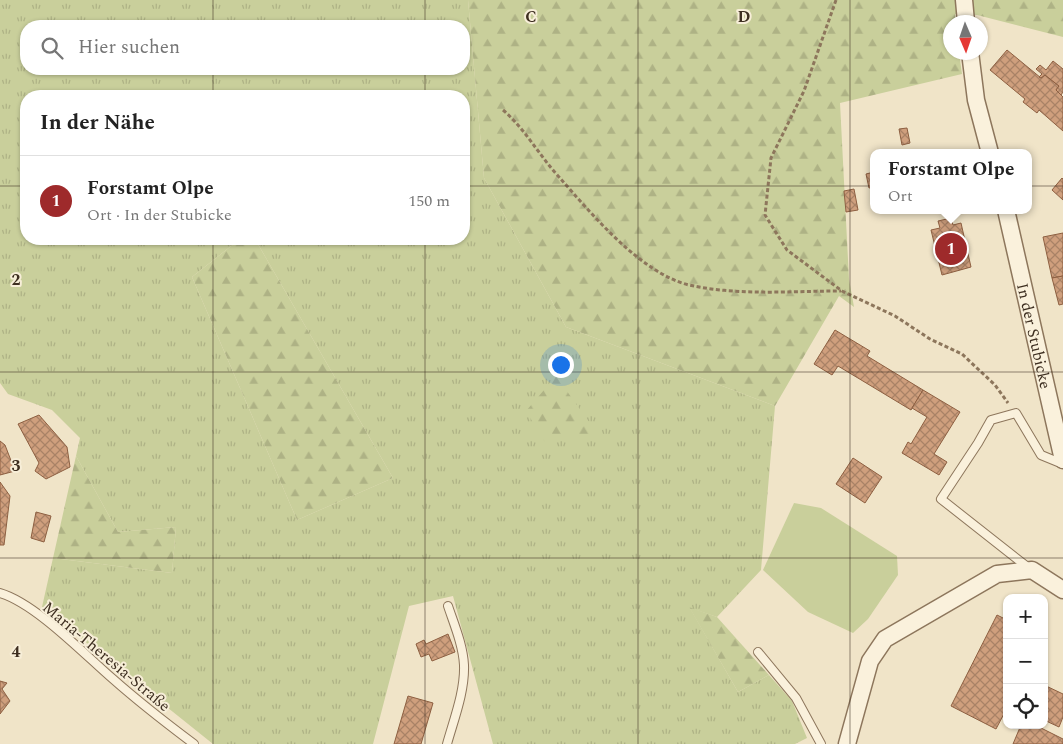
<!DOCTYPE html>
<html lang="de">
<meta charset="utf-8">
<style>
:root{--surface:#fff;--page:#f6f6f6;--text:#222;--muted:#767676;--line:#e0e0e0;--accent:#9e2a2b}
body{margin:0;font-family:Spectral,serif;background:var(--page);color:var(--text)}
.controls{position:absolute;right:15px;bottom:15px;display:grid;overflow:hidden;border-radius:10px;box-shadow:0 1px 4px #0004}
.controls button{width:45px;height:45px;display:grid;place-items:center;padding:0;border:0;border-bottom:1px solid var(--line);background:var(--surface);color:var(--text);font:25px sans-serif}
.compass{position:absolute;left:943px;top:15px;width:45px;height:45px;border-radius:50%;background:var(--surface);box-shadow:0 1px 4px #0004;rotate:178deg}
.you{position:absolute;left:560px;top:364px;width:18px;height:18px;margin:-12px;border:4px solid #fff;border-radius:50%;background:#1a73e8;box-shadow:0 0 0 8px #1a73e833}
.badge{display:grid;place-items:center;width:32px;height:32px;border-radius:50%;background:var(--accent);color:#fff;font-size:16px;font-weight:700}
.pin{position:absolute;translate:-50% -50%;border:2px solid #fff;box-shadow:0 1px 5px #0006}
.popup{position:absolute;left:870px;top:149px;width:162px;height:65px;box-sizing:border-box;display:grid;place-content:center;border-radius:10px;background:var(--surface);filter:drop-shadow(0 1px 4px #0005);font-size:16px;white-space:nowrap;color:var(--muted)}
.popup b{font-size:19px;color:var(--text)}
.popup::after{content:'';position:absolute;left:50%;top:100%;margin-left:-10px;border:10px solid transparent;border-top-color:var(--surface)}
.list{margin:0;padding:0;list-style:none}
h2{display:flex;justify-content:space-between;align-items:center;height:65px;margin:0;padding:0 20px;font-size:21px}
h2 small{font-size:16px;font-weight:400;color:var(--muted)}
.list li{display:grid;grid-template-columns:32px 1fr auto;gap:15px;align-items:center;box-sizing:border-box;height:90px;padding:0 20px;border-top:1px solid var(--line)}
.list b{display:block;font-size:19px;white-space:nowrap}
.list p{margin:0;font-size:16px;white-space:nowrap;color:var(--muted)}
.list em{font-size:16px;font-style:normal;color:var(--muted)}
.icon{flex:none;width:28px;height:28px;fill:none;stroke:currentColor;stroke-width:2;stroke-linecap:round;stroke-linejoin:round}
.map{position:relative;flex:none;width:1063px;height:744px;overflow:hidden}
.search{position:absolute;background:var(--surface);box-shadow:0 1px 4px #0004;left:20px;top:20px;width:450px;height:55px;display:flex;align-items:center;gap:12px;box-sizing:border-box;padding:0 18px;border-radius:20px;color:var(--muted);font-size:19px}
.panel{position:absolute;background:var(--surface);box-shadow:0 1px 4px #0004;left:20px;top:90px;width:450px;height:155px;border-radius:20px}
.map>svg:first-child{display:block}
.grass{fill:url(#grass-tufts);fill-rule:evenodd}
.forest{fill:url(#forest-firs)}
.pitch{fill:#c9cf9b}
.building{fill:url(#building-cross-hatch);stroke:#8d5f41}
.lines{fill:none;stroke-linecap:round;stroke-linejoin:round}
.service-casing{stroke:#8d765c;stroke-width:10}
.minor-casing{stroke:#8d765c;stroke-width:19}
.path{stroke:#8d765c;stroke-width:3;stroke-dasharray:4 2.5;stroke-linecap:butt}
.service{stroke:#faf1dc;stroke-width:8}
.minor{stroke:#faf1dc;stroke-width:16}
.grid{fill:none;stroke:#3d2e20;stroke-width:1;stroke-opacity:0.55}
.labels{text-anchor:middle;stroke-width:4;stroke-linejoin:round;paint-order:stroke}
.street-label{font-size:16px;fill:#3d2e20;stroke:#f7eed8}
.grid-label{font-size:16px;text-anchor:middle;font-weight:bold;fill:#3d2e20;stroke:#f7eed8;stroke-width:4;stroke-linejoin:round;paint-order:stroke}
</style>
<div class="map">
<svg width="1063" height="744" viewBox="0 0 1063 744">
<defs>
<pattern id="grass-tufts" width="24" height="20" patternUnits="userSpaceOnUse" patternTransform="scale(1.25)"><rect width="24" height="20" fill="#c9cf9b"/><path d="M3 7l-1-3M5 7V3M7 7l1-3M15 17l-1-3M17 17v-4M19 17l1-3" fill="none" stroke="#aeb285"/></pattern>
<pattern id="forest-firs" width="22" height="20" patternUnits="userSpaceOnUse" patternTransform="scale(1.25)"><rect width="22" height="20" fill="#c9cf9b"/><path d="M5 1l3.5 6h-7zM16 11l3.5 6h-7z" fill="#aeb285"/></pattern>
<pattern id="building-cross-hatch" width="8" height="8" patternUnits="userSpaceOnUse" patternTransform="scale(1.25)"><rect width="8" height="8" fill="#cf9f7d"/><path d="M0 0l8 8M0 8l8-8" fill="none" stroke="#a98266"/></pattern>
</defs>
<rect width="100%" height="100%" fill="#f0e4c8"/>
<path class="grass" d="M0 0H468L484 178 566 327 775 406 761 570 717 617 690 608 738 692 769 675 792 701 807 738 795 744H493L453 596 409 606 373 744H213L42 607 53 558 172 573 176 527 118 532 76 456 80 438 52 410 8 394 0 383ZM26 26H464V69H26ZM26 96H464V239H255L393 478 297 520 192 277 240 239H26Z"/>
<g class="forest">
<polygon points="468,0 1063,0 1063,37 977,15 955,14 956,22 950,22 950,52 959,53 962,74 840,103 849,279 854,307 839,296 775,406 566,327 484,178"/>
<polygon points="240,239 255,239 393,478 297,520 192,277"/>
<polygon points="556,376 597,433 545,442 526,411"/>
<polygon points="76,456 118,532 176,527 172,573 53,558"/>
<polygon points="689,607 717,617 769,675 738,692"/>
</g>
<polygon class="pitch" points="794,503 821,508 897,556 898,575 868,619 853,633 808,612 763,570"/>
<g class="building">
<polygon points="1007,50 1041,78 1045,75 1059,86 1056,90 1063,97 1063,131 1039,110 1037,113 1023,102 1025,99 990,70"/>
<polygon points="1053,61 1063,69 1063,92 1061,95 1056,90 1059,86 1045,75 1041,78 1039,77 1042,74 1036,69 1040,65 1046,70"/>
<polygon points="907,128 910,143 902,145 899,129"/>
<polygon points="874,172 874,187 869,188 866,174"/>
<polygon points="1062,178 1063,179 1063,200 1052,190"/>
<polygon points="854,189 858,210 846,212 844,191"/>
<polygon points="951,218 953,225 961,223 971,267 942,275 931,230 940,228 938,221"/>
<polygon points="1063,233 1063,276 1052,278 1043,237"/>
<polygon points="1063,276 1063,304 1059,305 1052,278"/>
<polygon points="835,330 870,351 867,356 923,390 911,410 838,366 832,375 814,364"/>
<polygon points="923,390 960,412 934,454 947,462 939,475 902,453 908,442 911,444 927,417 912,408"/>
<polygon points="39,415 67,447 70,467 46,479 35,471 39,463 18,424"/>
<polygon points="0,441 5,445 15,471 0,475"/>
<polygon points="853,458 882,477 865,503 836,484"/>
<polygon points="0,482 10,496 4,545 0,545"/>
<polygon points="36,512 51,516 44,542 31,538"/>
<polygon points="997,615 1007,620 1007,708 996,729 951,706"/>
<polygon points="448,634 455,652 432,661 429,654 421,657 416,644 424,640 426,644"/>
<polygon points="0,681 7,683 2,689 10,701 0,714"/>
<polygon points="1044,685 1063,694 1063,717 1059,727 1044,720"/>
<polygon points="408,696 433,703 421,744 394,744"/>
<polygon points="1021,725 1035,725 1063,739 1063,744 1013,744"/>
</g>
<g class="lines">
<g class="service-casing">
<g id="service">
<polyline points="1030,569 941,499 978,443 991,420 1016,413 1041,455 1063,464"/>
<path d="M0 593C35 603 84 654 113 679 139 702 166 723 194 744"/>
<polyline points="758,652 796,698 821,744"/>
<path d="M447 744C454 719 465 691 464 665 463 645 454 624 448 606"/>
</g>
</g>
<g class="minor-casing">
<g id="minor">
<polyline points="964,0 966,22"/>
<polyline points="970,52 976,100 990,153"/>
<path id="s1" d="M1006 210 1063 460"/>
<polyline points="847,744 870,661 885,639 997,574 1032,570 1063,590"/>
</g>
</g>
<g class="path">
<polyline points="836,0 804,91 771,158 765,215 787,250 842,291 895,316 930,339 962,354 995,385 1008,403"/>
<path d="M503 110C526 130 538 154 559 177 591 213 640 273 689 285 739 296 791 291 841 291"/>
</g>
<use href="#service" class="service"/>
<use href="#minor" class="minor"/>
</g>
<path class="grid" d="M213 0V26M425 0V26M638 0V744M850 0V744M213 69V96M425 69V96M0 186H26M464 186H1063M213 239V744M425 239V744M0 372H1063M0 558H1063"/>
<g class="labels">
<g class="street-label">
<text dy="6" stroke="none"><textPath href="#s1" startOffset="129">In der Stubicke</textPath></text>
<text transform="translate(107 656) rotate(40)" y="6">Maria-Theresia-Straße</text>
</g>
</g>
<g class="grid-label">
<text x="531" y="22">C</text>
<text x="744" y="22">D</text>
<text x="16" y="285">2</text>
<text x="16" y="471">3</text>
<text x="16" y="657">4</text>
</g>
</svg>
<div class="controls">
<button>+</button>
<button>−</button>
<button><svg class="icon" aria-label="locate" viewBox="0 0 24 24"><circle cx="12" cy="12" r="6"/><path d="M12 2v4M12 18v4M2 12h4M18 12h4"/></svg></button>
</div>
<svg class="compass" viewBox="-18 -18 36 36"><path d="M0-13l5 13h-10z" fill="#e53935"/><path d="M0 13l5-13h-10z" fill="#767676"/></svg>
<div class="you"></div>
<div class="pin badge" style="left:951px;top:249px">1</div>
<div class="popup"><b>Forstamt Olpe</b>Ort</div>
<div class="search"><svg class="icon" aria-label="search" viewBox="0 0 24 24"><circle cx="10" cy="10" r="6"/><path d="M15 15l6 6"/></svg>Hier suchen</div>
<section class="panel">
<h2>In der Nähe<small></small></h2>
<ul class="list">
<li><span class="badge">1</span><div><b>Forstamt Olpe</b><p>Ort · In der Stubicke</p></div><em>150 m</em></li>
</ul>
</section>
</div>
